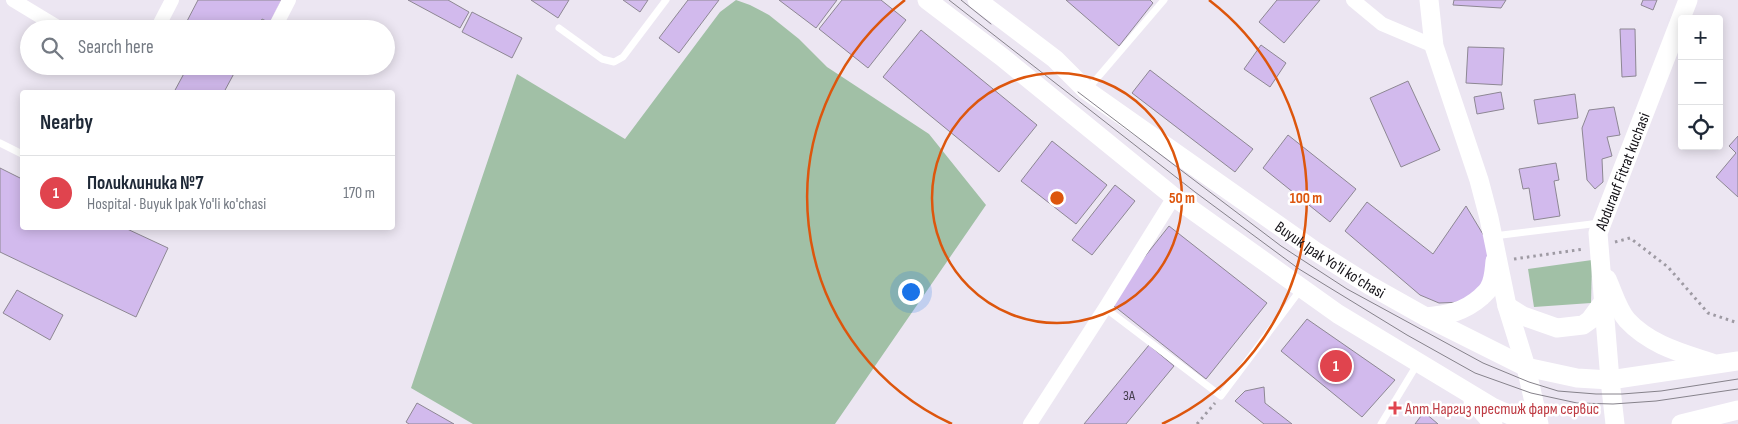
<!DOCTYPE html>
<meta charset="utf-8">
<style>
:root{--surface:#fff;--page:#f6f6f7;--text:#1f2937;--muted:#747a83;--line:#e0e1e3;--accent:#605ed6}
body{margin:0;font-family:"Sofia Sans Condensed",sans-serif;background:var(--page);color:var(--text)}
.controls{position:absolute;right:15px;top:15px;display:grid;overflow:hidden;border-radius:5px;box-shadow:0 2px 12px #0003}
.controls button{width:45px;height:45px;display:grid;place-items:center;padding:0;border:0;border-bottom:1px solid var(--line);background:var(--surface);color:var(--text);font:25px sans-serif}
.you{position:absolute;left:910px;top:291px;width:18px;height:18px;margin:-12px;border:4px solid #fff;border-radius:50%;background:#1a73e8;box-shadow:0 0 0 8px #1a73e833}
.badge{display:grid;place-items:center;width:32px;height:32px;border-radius:50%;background:var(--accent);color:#fff;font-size:16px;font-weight:700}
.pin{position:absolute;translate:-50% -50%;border:2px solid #fff;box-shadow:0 1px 5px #0006}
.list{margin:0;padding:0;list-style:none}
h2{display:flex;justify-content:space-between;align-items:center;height:65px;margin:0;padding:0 20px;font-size:21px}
h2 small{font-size:16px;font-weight:400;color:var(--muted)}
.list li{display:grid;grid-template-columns:32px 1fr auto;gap:15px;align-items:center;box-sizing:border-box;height:75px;padding:0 20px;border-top:1px solid var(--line)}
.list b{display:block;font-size:19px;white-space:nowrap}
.list p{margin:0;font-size:16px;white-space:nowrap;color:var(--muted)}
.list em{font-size:16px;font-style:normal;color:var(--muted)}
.icon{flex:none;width:28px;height:28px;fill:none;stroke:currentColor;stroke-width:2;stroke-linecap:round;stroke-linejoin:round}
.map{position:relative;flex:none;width:1738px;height:424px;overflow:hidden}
.search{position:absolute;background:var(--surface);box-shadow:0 2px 12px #0003;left:20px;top:20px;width:375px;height:55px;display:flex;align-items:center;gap:12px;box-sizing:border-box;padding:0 18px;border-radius:28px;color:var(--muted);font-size:19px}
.panel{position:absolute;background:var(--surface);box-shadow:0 2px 12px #0003;left:20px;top:90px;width:375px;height:140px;border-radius:5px}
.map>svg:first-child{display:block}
.green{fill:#a1c0a6}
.building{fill:#d2baed;stroke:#8d8793}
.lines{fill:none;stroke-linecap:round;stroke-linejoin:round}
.path{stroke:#9e9aa3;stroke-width:3;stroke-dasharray:2.5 4;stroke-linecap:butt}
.lane{stroke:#fff;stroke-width:7}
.street{stroke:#fff;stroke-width:14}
.secondary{stroke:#fff;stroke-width:19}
.tram{stroke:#86828b;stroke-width:1}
.ring{fill:none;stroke:#dd560d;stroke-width:2.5}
.health-dot{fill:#e0444e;stroke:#fff;stroke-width:2}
.labels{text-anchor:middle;stroke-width:5;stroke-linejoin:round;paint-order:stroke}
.number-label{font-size:14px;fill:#443d4d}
.street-label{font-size:16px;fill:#151318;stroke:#fff}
.health-label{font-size:16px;fill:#be3a42;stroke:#fff;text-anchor:start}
.centre{fill:#dd560d;stroke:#fff;stroke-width:2.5}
.ring-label{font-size:15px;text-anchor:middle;font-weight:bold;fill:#dd560d;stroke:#fff;stroke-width:5;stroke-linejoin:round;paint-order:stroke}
</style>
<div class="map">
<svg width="1738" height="424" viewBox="0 0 1738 424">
<rect width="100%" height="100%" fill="#ece6f2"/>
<g class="green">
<polygon points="736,0 750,5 769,15 799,39 827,67 929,134 986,205 835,424 473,424 411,388 517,74 625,139 720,12"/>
<polygon points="1592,260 1591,303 1534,307 1528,269"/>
</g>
<g class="building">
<polygon points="198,0 282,0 270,23 262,19 257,29 198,29 186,23"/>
<polygon points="408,0 448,0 469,12 460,28"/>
<polygon points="531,0 569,0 558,18"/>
<polygon points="623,0 648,0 640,12"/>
<polygon points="688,0 719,0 679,53 659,38"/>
<polygon points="779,0 837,0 816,28"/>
<polygon points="842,0 881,0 906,20 868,68 819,29"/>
<polygon points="1066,0 1150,0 1153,3 1119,46"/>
<polygon points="1277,0 1320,0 1284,43 1259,22"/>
<polygon points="1454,0 1506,0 1501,8 1453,5"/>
<polygon points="1643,0 1657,0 1653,10 1641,5"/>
<polygon points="472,12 522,38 512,58 462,32"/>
<polygon points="1620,29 1635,29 1636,76 1622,77"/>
<polygon points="921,30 1037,125 999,172 883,77"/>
<polygon points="1261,45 1286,63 1270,87 1244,69"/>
<polygon points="1468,47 1504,48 1502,85 1466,83"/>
<polygon points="188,66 238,66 224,92 174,92"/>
<polygon points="1150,70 1253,149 1235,172 1132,93"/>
<polygon points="1408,81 1440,150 1401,167 1370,98"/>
<polygon points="1501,92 1504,109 1477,114 1474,97"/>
<polygon points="1575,94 1578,118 1538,124 1534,100"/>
<polygon points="1614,107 1620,135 1607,137 1612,156 1602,159 1603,182 1595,189 1587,180 1582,128 1589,110"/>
<polygon points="1288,135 1356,189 1330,222 1263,168"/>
<polygon points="1738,136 1738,197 1716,177 1736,153 1729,146"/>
<polygon points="1052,141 1107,185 1076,224 1021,181"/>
<polygon points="1556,163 1559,180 1554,181 1560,216 1534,220 1529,188 1523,189 1519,169"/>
<polygon points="0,168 22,179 22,228 125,228 168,248 136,317 0,252"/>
<polygon points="1115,185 1135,201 1092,255 1072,240"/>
<polygon points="1367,202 1433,254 1466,206 1490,246 1488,285 1464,302 1439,303 1420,295 1345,231"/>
<polygon points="1169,226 1267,303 1206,379 1109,302"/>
<polygon points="17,290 63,315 50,340 3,313"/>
<polygon points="1307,319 1395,380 1362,417 1281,351"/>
<polygon points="1149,345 1174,366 1126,424 1084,424"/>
<polygon points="1264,387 1265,403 1292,424 1264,424 1235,401 1245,391"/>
<polygon points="417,403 454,424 409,424 406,422"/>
<polygon points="1424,412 1438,424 1415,424"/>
</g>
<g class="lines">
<g class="path">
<polyline points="1615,242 1630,238 1668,267 1708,313 1735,322 1738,321"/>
<polyline points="1514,259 1584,249"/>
<polyline points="1197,424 1215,403"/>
</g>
<g class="lane">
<polyline points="559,28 602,59 614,62 623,57 666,0"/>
<polyline points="1087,90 1164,0"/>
<polyline points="0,143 22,154"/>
<polyline points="1494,236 1600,223"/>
<polyline points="1105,308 1221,396 1301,289"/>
<polyline points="1381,424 1418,363"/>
</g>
<g class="street">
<polyline points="13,0 61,29"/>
<polyline points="1353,0 1382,24 1434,46"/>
<polyline points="157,29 172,0"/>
<polyline points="274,29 289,0"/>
<polyline points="1030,424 1105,308 1174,197"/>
</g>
<g class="secondary">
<polyline points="927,0 1002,57 1174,197 1338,314 1492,407 1530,424"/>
<path id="s1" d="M977 0 1055 59 1086 90 1315 251 1369 285 1426 317 1526 367 1577 378 1610 380 1738 361"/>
<polyline points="1429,0 1434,46 1479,180 1489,218 1507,306 1526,367 1539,424"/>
<path d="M1607 279C1613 292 1618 310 1627 320 1650 345 1682 353 1712 363"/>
<polyline points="1507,306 1523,316 1557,328 1583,325 1590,320 1604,301"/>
<path d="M1426 317C1447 315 1464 312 1481 297 1484 294 1487 292 1489 288 1494 280 1494 270 1495 261"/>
<polyline points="1473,401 1493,424"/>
<path id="s2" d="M1615 424 1610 380 1598 233 1688 0"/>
<polyline points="1681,424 1738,410"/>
</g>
<g class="tram">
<polyline points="949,0 1195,192 1299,269 1407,335 1475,373 1531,393 1577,403 1613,404 1656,401 1738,389"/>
<polyline points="961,0 991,24"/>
<polyline points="1078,92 1281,246 1347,289 1483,363 1529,382 1558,391 1596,394 1622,394 1661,391 1738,379"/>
</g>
</g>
<g class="ring">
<circle cx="1057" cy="198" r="125"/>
<path d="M952 424A249 249 0 0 1 905 0M1209 0A249 249 0 0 1 1162 424"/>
</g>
<path class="health-dot" d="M1392.5 400.5h5v5h5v5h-5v5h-5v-5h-5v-5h5z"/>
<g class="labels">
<g class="number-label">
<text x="1129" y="400">3A</text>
</g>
<g class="street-label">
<text dy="6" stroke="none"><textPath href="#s2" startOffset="258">Abdurauf Fitrat kuchasi</textPath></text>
<text dy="6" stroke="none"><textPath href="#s1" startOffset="439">Buyuk Ipak Yo'li ko'chasi</textPath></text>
</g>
<g class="health-label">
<text x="1405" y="414">Апт.Наргиз престиж фарм сервис</text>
</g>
</g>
<circle cx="1057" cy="198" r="8" class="centre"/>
<g class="ring-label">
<text x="1182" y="203">50 m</text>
<text x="1306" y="203">100 m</text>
</g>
</svg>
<div class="controls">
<button>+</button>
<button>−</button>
<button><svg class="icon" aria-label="locate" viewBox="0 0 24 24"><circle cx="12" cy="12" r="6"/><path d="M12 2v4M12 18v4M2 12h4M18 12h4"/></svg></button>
</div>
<div class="you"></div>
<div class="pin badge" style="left:1336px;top:366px;background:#e0444e">1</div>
<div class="search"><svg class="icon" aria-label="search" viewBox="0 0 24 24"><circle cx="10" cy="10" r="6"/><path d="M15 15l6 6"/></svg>Search here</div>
<section class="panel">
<h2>Nearby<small></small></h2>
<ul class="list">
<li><span class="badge" style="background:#e0444e">1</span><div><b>Поликлиника №7</b><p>Hospital · Buyuk Ipak Yo'li ko'chasi</p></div><em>170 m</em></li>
</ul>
</section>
</div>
